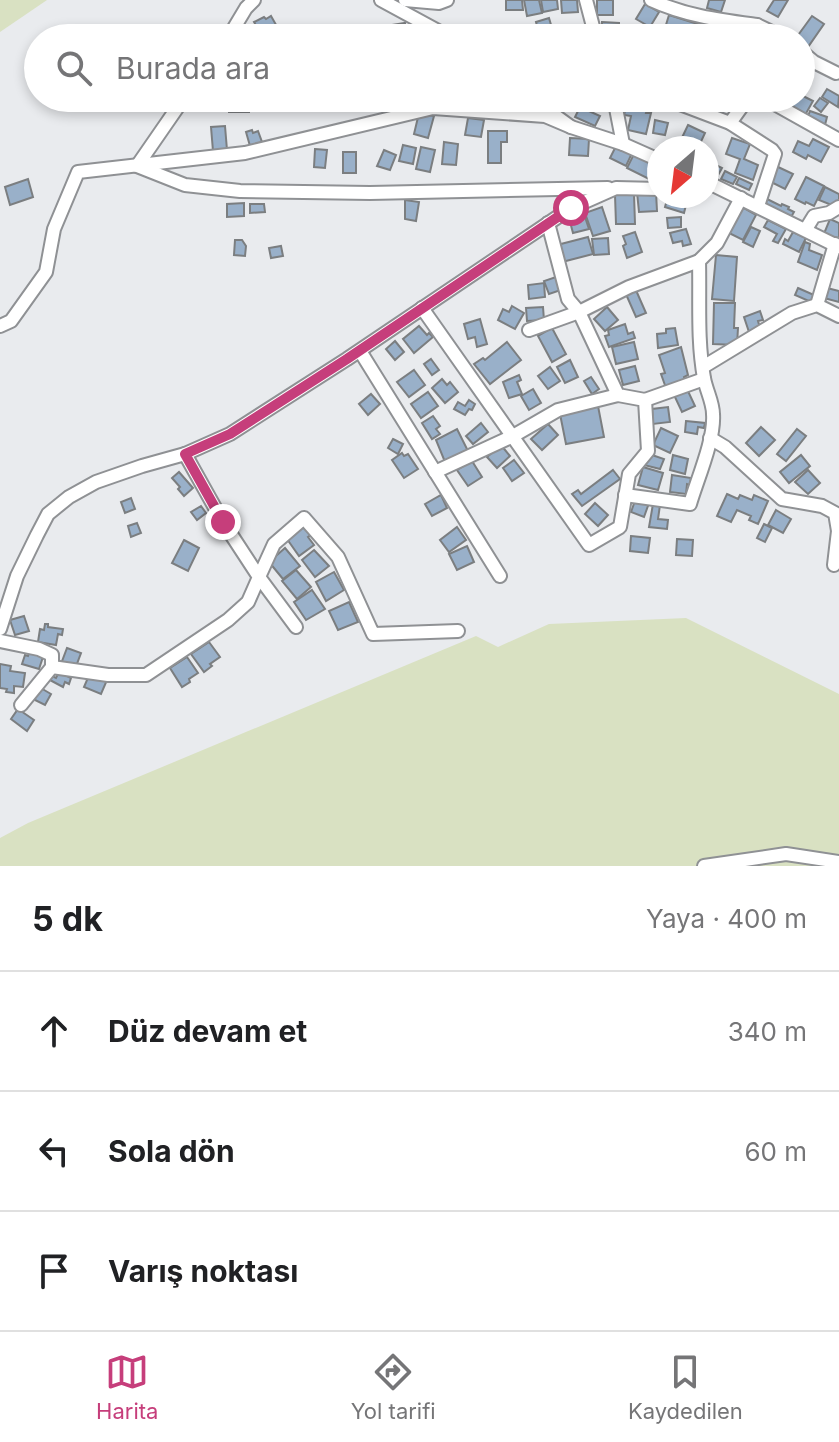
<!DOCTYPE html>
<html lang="tr">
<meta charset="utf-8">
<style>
:root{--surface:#fff;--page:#f2f2f2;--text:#202124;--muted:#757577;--line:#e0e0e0;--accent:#c63e7b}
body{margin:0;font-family:Inter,sans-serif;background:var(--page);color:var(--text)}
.compass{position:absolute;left:647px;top:136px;width:72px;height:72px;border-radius:50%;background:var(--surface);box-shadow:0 4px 12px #0003;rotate:208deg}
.stop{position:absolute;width:24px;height:24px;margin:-18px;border:6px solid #c63e7b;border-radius:50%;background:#fff}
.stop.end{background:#c63e7b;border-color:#fff;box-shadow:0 2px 8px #0008}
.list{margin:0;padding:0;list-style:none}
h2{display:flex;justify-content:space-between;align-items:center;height:104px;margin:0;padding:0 32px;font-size:34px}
h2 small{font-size:26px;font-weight:400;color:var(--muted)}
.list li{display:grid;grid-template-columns:52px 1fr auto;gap:24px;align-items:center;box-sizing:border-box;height:120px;padding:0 32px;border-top:2px solid var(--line)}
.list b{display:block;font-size:30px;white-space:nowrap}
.list em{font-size:26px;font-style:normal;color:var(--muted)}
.icon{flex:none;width:44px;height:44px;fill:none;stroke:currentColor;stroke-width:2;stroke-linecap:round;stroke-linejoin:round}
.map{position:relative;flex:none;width:839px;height:866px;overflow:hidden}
.search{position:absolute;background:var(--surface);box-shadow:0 4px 12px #0003;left:24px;right:24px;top:24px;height:88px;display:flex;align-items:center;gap:20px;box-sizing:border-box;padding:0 28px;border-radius:44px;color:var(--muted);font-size:30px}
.sheet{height:464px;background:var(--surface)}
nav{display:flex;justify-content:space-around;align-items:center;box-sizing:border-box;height:112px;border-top:2px solid var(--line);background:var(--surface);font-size:22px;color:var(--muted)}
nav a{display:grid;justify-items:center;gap:4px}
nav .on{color:var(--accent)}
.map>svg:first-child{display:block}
.green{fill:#d9e1c2}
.building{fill:#99b0c9;stroke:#7b7e80;stroke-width:2}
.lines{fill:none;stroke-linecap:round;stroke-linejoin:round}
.minor-casing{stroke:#8f9194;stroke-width:16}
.minor{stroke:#fff;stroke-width:12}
.route{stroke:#c63e7b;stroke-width:10}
</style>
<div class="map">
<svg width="839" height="866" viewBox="0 0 839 866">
<rect width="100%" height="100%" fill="#e9ebee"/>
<g class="green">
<polygon points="0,0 47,0 0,32"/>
<polygon points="686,618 839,694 839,866 0,866 0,838 28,823 476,636 498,647 549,624"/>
</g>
<g class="building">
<polygon points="506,0 522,0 523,10 506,10"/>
<polygon points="524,0 539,0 542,13 527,16"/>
<polygon points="541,0 557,0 558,9 543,12"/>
<polygon points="561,0 577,0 578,12 562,13"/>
<rect x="597" y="0" width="16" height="15"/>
<polygon points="709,0 725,0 721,12 707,8"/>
<polygon points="774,0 788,0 778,17 767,11"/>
<polygon points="645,4 659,12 650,27 636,19"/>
<polygon points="669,15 701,25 697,38 662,38"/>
<polygon points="271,16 279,30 266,37 260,26 257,27 254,22 264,17 266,19"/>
<polygon points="812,16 824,24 808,47 801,42 801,38 796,38"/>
<polygon points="549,18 554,35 540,38 536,22"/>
<polygon points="602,22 619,23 619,38 602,38"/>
<polygon points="405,23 406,32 416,31 417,38 377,38 377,36 386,35 385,26"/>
<polygon points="536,28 537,38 520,38 519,30"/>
<polygon points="743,31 745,38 724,38 723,35"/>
<polygon points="827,89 839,96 838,107 822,97"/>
<polygon points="801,95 813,101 804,117 789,109 795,98 801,98"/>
<polygon points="584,98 607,98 608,100 587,108"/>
<polygon points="705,98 718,104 715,112 702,106"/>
<polygon points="820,98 828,103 821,112 814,106"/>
<rect x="229" y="99" width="20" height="13"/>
<polygon points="627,100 648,105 646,113 651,113 646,134 628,130 631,116 624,115"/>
<polygon points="580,107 600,116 595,126 575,117"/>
<polygon points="810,111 827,117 825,125 807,119"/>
<polygon points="419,113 434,116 428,138 414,134"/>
<polygon points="468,118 484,120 481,137 465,135"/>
<polygon points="655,120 668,123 665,135 653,133"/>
<polygon points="688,125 705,133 698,148 681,148 678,146"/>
<polygon points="225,126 227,150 213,151 211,127"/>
<polygon points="252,130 253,133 258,131 262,142 250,146 246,132"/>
<polygon points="488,131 507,131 507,142 501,142 501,163 488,163"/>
<polygon points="570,138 589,139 588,156 569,155"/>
<polygon points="732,138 750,144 744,159 758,165 753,180 735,173 740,159 726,154"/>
<polygon points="813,139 829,147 821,162 808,155 806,159 793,152 798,141 809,146"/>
<polygon points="444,142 458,144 456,165 442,164"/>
<polygon points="617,144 633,151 626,166 610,158"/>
<polygon points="403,145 416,148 413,164 399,161"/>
<polygon points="421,147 435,150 430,172 416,169"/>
<polygon points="315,149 327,150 325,168 314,167"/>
<polygon points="384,150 396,155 390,170 377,166"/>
<rect x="343" y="152" width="13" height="21"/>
<polygon points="634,154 659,166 659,179 657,183 627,168"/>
<polygon points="707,161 722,168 716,179 707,175"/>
<polygon points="776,166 793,174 785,189 769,181"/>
<polygon points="725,171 737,177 733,184 721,179"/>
<polygon points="806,177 824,186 814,206 806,202 805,204 795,199"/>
<polygon points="739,178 752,184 749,190 736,184"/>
<polygon points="28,179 33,197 10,205 5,187"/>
<polygon points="825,187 839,194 839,202 836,201 834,206 819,200"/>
<polygon points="637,192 656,192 657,211 639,212"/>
<polygon points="634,194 635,224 616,224 615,195"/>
<polygon points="668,196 687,201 684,213 665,207"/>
<polygon points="763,197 781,206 782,204 789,207 788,209 794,212 790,219 760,205"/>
<polygon points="405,200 419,202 416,221 405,219"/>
<polygon points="244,203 244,216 227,217 227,204"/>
<polygon points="250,204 264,204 265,212 250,213"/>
<polygon points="740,206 756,215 743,240 727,232"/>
<polygon points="602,207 610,231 593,236 585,213"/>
<polygon points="584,214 589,229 573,233 569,218"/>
<polygon points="681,217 681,227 668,228 667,218"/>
<polygon points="830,219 839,223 839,244 823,236"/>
<polygon points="768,220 786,229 778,243 773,241 777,234 764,227"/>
<polygon points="751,227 760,231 753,247 743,242"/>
<polygon points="686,229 691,244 683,246 682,241 673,243 670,233"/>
<polygon points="635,232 642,252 627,258 623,246 626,244 623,236"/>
<polygon points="793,232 806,238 799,252 783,244 785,239 788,241"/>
<polygon points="588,237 593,254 562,262 557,245"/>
<polygon points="608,238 609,254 594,255 592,239"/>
<polygon points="235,240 242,240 246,246 245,256 234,255"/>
<polygon points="805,242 810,244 809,250 822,255 817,270 798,262"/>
<polygon points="281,246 283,256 271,258 269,248"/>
<polygon points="716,255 737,257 734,301 712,299"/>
<polygon points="559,276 564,289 549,294 544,281"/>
<polygon points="544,283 545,297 529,299 528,285"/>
<polygon points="635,288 646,313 636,317 625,292"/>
<polygon points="798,288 814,295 811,302 795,295"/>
<polygon points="827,288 839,291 839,302 824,298"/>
<polygon points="714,303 735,303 734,328 738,328 737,345 713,344"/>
<polygon points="512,306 524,313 515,329 498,320 503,309 509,312"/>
<polygon points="543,307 544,320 527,321 526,308"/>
<polygon points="607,307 618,320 605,331 594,319"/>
<polygon points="760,311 763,320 758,321 760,328 749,332 744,317"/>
<polygon points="480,319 487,344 477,347 475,337 468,339 464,324"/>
<polygon points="625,324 628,334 633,332 635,338 609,347 605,336 609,335 608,330"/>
<polygon points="419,326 427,335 429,333 433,337 414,353 403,339"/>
<polygon points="552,328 566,354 552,362 538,336"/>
<polygon points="675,328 678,345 658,348 657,334 666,333 666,329"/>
<polygon points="395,341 404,352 395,360 386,349"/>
<polygon points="507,342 521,360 490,384 474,364 483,358 485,360"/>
<polygon points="634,342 638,359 616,364 612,347"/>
<polygon points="681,347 688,375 684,377 685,382 666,388 661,374 665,373 659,355"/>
<polygon points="431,359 439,370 432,375 424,364"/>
<polygon points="570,360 578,377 565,383 557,367"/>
<polygon points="635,366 639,381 623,385 619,370"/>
<polygon points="550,367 560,381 548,389 538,376"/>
<polygon points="414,370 425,385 409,397 397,382"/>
<polygon points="519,375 521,380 517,382 522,394 509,398 503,382"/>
<polygon points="591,377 599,389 592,394 584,381"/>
<polygon points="442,379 447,385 450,382 458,392 445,403 432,388"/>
<polygon points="533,389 541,403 529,410 521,396"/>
<polygon points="687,389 695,406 682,412 674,395"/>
<polygon points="428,392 438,406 421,418 411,404"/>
<polygon points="371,394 380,404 368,415 359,404"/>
<polygon points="469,400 475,404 472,410 469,409 465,415 454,409 458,402 465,406"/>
<polygon points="598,406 604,437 566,444 560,414"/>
<polygon points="668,407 670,422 653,424 652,409"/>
<polygon points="433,416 440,426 436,429 440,434 432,439 422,423"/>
<polygon points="686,421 705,423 704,428 698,427 697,434 685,432"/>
<polygon points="481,423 488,432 473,444 466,436"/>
<polygon points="548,424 558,435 542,450 531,439"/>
<polygon points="761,427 775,440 759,456 746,443"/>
<polygon points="661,428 678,436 670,453 653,445"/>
<polygon points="457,429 468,451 445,462 436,440"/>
<polygon points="797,429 806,436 786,461 777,454"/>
<polygon points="393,439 403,444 398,454 388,448"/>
<polygon points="501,445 510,456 497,468 487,457"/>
<polygon points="402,453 404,456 408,454 418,469 404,478 392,460"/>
<polygon points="652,455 664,459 660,469 644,465"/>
<polygon points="673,455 688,459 685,474 670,470"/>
<polygon points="801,455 810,466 789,483 780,472"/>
<polygon points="514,460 524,473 512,481 503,468"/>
<polygon points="472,461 482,477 468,486 457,470"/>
<polygon points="643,467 663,473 658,490 638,485"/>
<polygon points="613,470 620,479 582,506 572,494 578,490 581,494"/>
<polygon points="808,470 820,483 808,494 795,482"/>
<polygon points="179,472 193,488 184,496 178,489 180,487 172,478"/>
<polygon points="672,475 691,478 690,485 687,484 686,494 670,492"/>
<polygon points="727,494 738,499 740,495 752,500 754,495 768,501 758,524 749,520 751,516 737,510 731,522 717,516"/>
<polygon points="441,495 447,508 432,516 425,504"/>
<polygon points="131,498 135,509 125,513 121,502"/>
<polygon points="636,498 649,503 644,517 631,512"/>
<polygon points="595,503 608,515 598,526 585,514"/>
<polygon points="653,504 660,505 658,519 668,520 667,529 649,527"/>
<polygon points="201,506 206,513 197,520 191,512"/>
<polygon points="776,510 791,519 783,533 768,525"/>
<polygon points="137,523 141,533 131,537 128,526"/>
<polygon points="764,524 772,528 765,542 757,538"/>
<polygon points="305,525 312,534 308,537 314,545 299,556 287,539"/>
<polygon points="457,527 466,540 449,552 440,540"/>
<polygon points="631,536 650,538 648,553 630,551"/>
<polygon points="677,539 693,540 692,556 676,555"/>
<polygon points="184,540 199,548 188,571 172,563"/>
<polygon points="467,546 474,562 457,570 449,554"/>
<polygon points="285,548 300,566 283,579 269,562"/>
<polygon points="314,550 329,566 315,577 302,560"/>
<polygon points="296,570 311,587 297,599 282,581"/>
<polygon points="334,572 344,590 326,601 316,582"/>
<polygon points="312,590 325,609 306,620 294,602"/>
<polygon points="349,602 358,622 338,630 329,611"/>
<polygon points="24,616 29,631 15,635 10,620"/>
<polygon points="45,624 48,624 48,627 63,629 62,635 58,634 56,645 38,642 40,629 44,630"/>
<polygon points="209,642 220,657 210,664 212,666 204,672 191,654"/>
<polygon points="67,648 81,653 75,669 61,664"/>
<polygon points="30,650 44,654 39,669 22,664 25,655 28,656"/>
<polygon points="187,657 198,673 189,679 190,682 182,687 170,668"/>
<polygon points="0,664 11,666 10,671 25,673 23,687 14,686 14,693 6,692 7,689 0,688"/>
<polygon points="59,672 71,678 69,684 65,682 63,687 48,679 50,675 56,678"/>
<polygon points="90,673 107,680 101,694 84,687"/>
<polygon points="39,687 51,694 45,705 33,699"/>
<polygon points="18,709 34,720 27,731 11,719"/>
</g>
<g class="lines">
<g class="minor-casing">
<g id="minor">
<polyline points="381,0 451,38"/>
<polyline points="405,0 439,3 447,0"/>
<polyline points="586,0 596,38"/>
<path d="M651 0C686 16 720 20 757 25"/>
<polyline points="228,38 246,8 254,0"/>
<polyline points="758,38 757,25 784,38"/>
<polyline points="801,51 814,62 836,73"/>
<polyline points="184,98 137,166 185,185 240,191 370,193 608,188"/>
<polyline points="531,98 571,127 623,144 659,160"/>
<polyline points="614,98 623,144"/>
<polyline points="664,98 730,123 772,150 775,154 758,206"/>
<polyline points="764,98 839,140"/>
<polyline points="730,123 748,98"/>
<polyline points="707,182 839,247"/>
<polyline points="806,229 814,216 829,213 839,207"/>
<polyline points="817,305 835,244"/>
<polyline points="422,308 589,545 620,527 629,474 648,451 645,400 618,395 579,312 568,299 548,223"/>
<polyline points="0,326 11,321 46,272 54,229 78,172 245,153 433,108 545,116 571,127"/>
<polyline points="529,330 579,312 629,287 699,261"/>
<polyline points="360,351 500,576"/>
<polyline points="703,367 792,313 817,305 839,316"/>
<polyline points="645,400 704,379"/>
<polyline points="710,438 725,447 782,499 822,506 835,513 838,531 834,565"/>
<polyline points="435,472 513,436 558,410 618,395"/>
<path d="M625 495 690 504C697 480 715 439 713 414 713 402 706 390 704 378 697 340 700 300 699 261L717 243 741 198"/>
<polyline points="296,627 259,577 274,544 304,518 338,557 373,634 458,631"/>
<polyline points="0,629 17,576 37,535 48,514 69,497 96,482 142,466 185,454 230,434 347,359 571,208 616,188 659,189"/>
<polyline points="0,641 39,649 52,655 52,667 108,675 146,675 228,620 248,602 259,577 223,522 185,454"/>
<polyline points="21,705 52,667"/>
<polyline points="704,866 786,854 839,862"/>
</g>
</g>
<use href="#minor" class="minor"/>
</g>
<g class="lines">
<polyline class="route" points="223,522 185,454 230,434 347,359 571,208"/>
</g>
</svg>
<svg class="compass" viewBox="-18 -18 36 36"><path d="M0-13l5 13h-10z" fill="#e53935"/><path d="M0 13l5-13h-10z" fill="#757577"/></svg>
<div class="stop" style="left:571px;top:208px"></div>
<div class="stop end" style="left:223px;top:522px"></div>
<div class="search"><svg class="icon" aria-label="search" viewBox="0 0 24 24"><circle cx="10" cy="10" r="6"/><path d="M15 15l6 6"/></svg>Burada ara</div>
</div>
<section class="sheet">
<h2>5 dk<small>Yaya · 400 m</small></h2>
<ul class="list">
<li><svg class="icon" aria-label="ahead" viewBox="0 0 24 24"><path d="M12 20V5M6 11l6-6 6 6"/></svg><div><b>Düz devam et</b></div><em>340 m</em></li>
<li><svg class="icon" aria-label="left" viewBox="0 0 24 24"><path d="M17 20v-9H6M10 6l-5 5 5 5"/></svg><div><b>Sola dön</b></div><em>60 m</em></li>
<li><svg class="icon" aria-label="arrive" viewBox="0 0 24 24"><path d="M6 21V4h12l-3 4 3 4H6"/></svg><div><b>Varış noktası</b></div></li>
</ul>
</section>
<nav>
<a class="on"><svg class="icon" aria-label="map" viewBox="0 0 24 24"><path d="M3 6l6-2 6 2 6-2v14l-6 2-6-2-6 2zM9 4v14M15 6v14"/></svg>Harita</a>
<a><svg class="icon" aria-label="directions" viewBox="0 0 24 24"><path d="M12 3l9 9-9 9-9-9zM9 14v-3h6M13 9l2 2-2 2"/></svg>Yol tarifi</a>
<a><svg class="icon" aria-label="saved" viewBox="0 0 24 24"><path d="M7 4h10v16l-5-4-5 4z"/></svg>Kaydedilen</a>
</nav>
